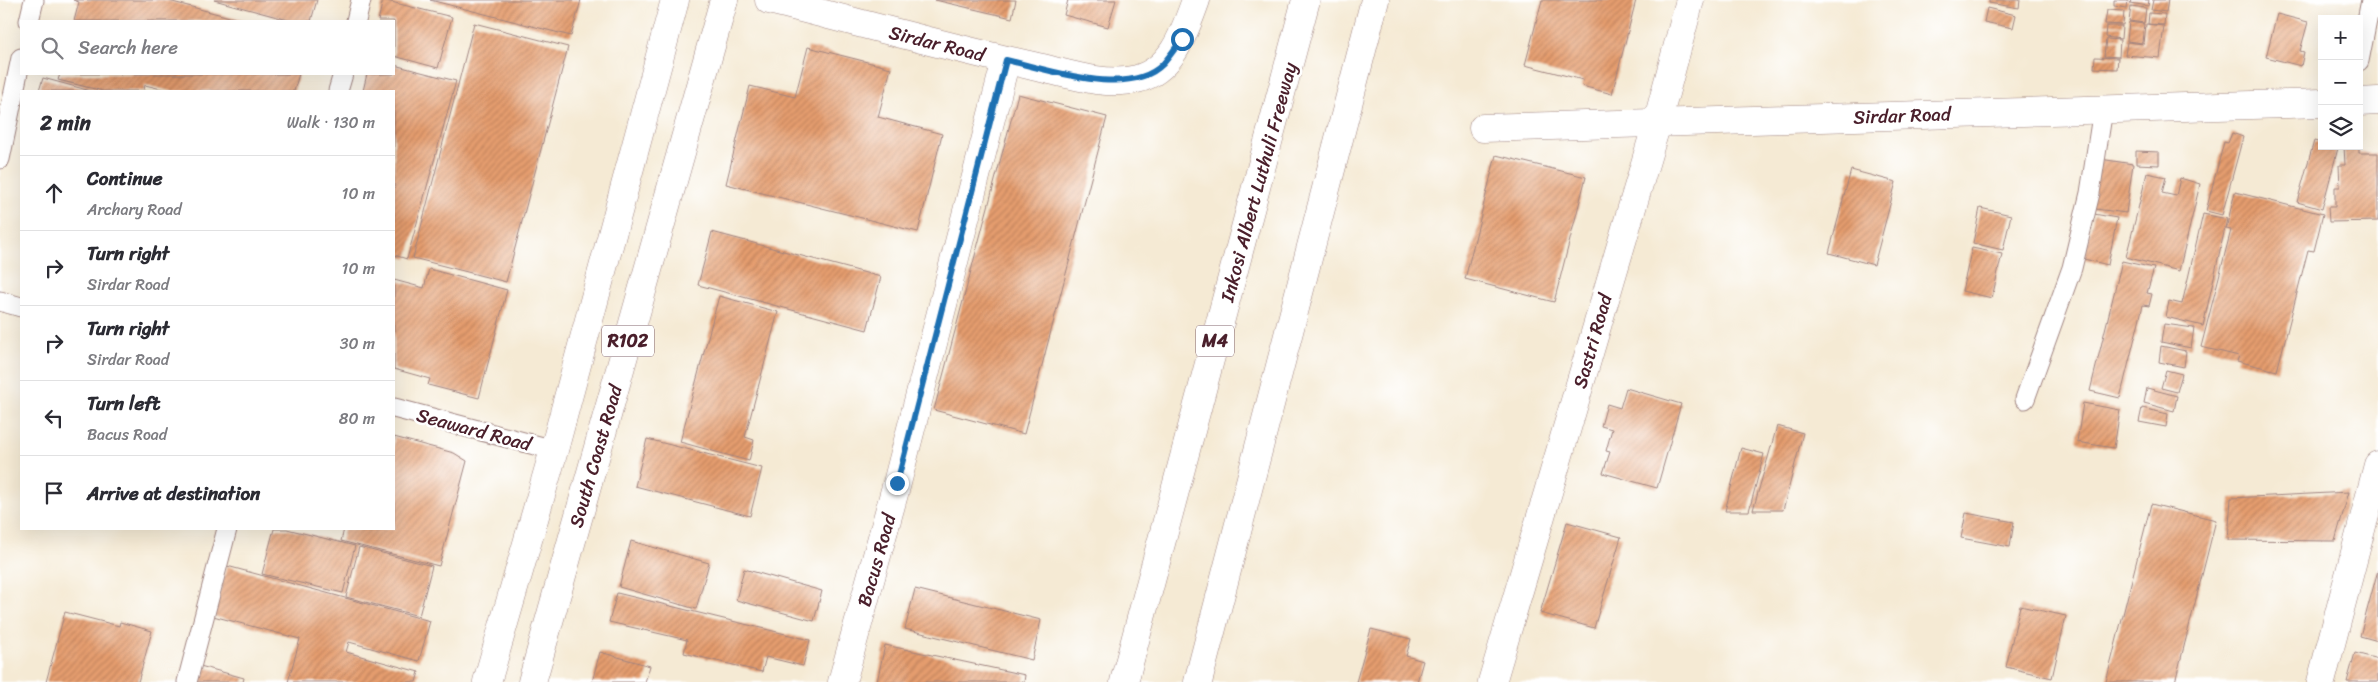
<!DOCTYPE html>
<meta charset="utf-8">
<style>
:root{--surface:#fff;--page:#f7f7f7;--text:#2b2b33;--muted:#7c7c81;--line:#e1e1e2}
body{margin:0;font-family:Sriracha,sans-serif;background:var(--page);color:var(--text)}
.controls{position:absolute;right:15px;top:15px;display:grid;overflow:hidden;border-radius:0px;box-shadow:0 5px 20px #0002}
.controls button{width:45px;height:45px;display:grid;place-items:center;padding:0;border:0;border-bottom:1px solid var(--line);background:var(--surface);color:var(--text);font:25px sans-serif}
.stop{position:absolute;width:15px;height:15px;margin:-11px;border:4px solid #1f6fb2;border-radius:50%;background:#fff}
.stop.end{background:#1f6fb2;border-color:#fff;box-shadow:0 1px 5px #0008}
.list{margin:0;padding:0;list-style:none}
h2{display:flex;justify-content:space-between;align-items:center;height:65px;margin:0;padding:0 20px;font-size:21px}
h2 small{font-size:16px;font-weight:400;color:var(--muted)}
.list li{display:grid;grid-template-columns:32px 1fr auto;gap:15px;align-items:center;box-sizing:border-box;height:75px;padding:0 20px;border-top:1px solid var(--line)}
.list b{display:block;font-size:19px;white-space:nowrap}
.list p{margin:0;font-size:16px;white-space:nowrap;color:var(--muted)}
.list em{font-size:16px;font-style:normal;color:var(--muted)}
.icon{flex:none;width:28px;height:28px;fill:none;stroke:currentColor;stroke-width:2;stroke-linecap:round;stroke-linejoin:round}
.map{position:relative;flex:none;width:2378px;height:682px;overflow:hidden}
.search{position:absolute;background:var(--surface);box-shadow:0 5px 20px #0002;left:20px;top:20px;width:375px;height:55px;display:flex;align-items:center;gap:12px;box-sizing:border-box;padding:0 18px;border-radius:0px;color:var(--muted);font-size:19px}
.panel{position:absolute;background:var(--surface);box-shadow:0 5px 20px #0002;left:20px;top:90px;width:375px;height:440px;border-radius:0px}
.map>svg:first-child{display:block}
.building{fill:url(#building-hatch)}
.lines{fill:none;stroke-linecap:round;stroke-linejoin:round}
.lane-casing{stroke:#a08480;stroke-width:21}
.street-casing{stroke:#a08480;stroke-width:29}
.secondary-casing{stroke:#a08480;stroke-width:29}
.highway-casing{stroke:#a08480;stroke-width:29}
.lane{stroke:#fff;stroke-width:19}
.street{stroke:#fff;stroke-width:28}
.secondary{stroke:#fff;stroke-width:28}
.highway{stroke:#fff;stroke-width:28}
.route{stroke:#1f6fb2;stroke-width:6}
.labels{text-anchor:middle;stroke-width:5;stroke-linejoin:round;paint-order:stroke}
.shield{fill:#fff;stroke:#80626b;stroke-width:1}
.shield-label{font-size:18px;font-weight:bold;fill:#4a1f2b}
.street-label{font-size:19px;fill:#4a1f2b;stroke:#fff}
</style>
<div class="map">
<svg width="2378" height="682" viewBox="0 0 2378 682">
<defs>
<pattern id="building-hatch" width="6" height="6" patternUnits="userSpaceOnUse" patternTransform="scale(1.25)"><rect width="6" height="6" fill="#e59d6e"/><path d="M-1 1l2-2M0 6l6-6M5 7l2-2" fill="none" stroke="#bc7f5b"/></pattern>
</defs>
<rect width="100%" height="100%" fill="#fff"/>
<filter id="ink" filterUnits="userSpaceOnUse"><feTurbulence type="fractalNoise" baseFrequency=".02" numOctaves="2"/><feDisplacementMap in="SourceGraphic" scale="10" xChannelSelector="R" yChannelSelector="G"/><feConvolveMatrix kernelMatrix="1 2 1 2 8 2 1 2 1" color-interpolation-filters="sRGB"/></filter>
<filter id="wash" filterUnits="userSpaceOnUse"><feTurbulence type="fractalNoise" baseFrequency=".0096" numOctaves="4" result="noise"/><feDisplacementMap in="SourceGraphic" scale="20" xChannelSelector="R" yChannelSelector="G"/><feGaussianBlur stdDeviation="1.12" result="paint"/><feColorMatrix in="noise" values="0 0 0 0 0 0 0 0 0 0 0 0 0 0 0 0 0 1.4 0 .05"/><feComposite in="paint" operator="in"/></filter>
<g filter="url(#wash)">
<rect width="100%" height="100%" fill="#f5ead4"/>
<g id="blocks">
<g class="building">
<polygon points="73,0 165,0 245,21 74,21 79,2"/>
<polygon points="214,0 317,0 311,21 292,21"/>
<polygon points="383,0 452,17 438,68 394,56 394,21 378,21"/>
<polygon points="430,0 581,0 571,36"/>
<polygon points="935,0 1016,0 1012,18"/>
<polygon points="1068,0 1116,0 1108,27 1064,15"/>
<polygon points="1542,0 1636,0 1612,94 1582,86 1583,80 1525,65"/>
<polygon points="1989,0 2020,0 2019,8 1989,3"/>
<polygon points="2114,0 2128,0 2127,8 2114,6"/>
<polygon points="2131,0 2149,0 2148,6 2130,3"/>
<polygon points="2153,0 2168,0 2166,12 2151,10"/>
<polygon points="2131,6 2146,8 2144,23 2129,21"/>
<polygon points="1987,8 2016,15 2013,28 1984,22"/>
<polygon points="2107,10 2124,11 2123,25 2105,24"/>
<polygon points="2149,13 2165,14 2164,25 2148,24"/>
<polygon points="2277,14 2308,22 2300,51 2304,52 2301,66 2266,57"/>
<polygon points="2129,22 2144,24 2142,43 2127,41"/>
<polygon points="474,23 568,47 506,282 413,258"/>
<polygon points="2146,24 2164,26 2160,58 2125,55 2127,42 2144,44"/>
<polygon points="2106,26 2122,26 2121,39 2105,37"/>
<polygon points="2106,39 2120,40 2119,57 2104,56"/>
<polygon points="808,47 891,68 878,117 942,134 918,232 726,184 750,86 795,97"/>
<polygon points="2095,57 2118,58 2117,69 2094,68"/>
<polygon points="394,65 456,81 407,259 394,255 394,91 363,91 367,74 394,74"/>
<polygon points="60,74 299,74 294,91 170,91 145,85 144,91 103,91 58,80"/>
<polygon points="43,78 91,91 39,91"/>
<polygon points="1018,94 1107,117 1024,434 934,410"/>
<polygon points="2232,133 2243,137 2222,215 2206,211 2224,142 2228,143"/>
<polygon points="2314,141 2322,143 2322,146 2338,148 2322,209 2297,202"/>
<polygon points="2344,146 2359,146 2359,153 2378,153 2378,221 2329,222 2328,207 2335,207 2335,187 2340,187 2339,165 2345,165"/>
<polygon points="2136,151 2159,152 2159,165 2136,164"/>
<polygon points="1496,155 1586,177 1554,302 1465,279"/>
<polygon points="2087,157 2133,164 2126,213 2080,207"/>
<polygon points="1851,170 1896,182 1874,265 1829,253"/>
<polygon points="2147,173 2166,177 2162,193 2176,196 2180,178 2200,184 2179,271 2126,257"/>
<polygon points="2235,192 2323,214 2314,251 2308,250 2277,371 2237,361 2239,356 2201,347 2231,230 2226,229"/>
<polygon points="1980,208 2011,215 2003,250 1973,243"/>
<polygon points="2094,214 2117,218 2108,265 2084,259"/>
<polygon points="2203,214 2227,219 2203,326 2166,317 2169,301 2182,304"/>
<polygon points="712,232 881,277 867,330 698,285"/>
<polygon points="1972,248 2002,254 1992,298 1962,291"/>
<polygon points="2122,261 2154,268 2147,293 2152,294 2149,306 2143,305 2120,398 2090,391"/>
<polygon points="429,269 507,290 479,398 428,385 430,379 394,369 394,280 424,288"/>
<polygon points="719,296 778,312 745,437 754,440 749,461 680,442"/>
<polygon points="2164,324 2194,328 2191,348 2161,342"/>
<polygon points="2161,346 2186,351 2184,367 2159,362"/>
<polygon points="2166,370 2182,374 2177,392 2161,388"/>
<polygon points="1626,388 1681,404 1657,488 1603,473 1610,452 1606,451 1612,429 1601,426 1607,404 1620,408"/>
<polygon points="2147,388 2177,396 2174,411 2144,403"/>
<polygon points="2083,403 2120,410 2114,448 2077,442"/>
<polygon points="2142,408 2168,414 2166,427 2139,422"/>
<polygon points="1777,426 1803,433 1783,510 1753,510"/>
<polygon points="394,437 454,453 467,461 439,566 341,541 344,529 394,529"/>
<polygon points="647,439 762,468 750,516 635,486"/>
<polygon points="1741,448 1764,454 1749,511 1725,511"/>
<polygon points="2349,492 2335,541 2228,540 2231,498"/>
<polygon points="2151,504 2216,520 2175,682 2106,682"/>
<polygon points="1966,513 2014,522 2010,547 1961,538"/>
<polygon points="1567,522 1621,537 1594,628 1540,613"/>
<polygon points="274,529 287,529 355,546 343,593 262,574"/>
<polygon points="631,541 709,563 696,609 619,587"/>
<polygon points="359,547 432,566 419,616 346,597"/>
<polygon points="227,566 430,621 419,661 349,642 346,652 419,672 416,682 288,682 300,639 213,616"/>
<polygon points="744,569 822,591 814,621 736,600"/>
<polygon points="2378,570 2378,641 2360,636"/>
<polygon points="915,589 1041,620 1032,660 905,629"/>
<polygon points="617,593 810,640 803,666 766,657 762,672 684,653 687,640 609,622"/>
<polygon points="2020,606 2066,616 2052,678 2006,667"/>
<polygon points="65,612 119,626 120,622 152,631 138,682 46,682"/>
<polygon points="1371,629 1411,639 1406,656 1423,661 1417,682 1356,682"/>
<polygon points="885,645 1025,675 1024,682 877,682"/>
<polygon points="600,652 650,666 645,682 592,682"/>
<polygon points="2355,653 2378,659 2378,682 2347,682"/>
<polygon points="200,666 244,678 243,682 196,682"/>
</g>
</g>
</g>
<g filter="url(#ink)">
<use href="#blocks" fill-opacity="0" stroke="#a08480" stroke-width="1"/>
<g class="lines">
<g class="lane-casing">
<g id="lane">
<polyline points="29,21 34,0"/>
<polyline points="356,21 361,0"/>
<polyline points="2359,61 2371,0"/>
<polyline points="338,91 343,74"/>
<polyline points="0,159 21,58"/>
<polyline points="0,301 21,307"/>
<polyline points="2025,399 2072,268 2090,193 2103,109"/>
<polyline points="394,408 554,450"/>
<polyline points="187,682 227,529"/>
</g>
</g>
<g class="street-casing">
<g id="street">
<polyline points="2359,102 2378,101"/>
<polyline points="1483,128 2322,103"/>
<polyline points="842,682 897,483 1006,60"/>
<polyline points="1492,682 1657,123 1690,0"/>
<polyline points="2321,682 2378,465"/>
</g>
</g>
<g class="secondary-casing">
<path id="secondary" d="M769 0C857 22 944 46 1033 66 1066 73 1104 87 1137 79 1173 70 1185 30 1196 0"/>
</g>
<g class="highway-casing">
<g id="highway">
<polyline points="487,682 554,450 675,0"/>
<polyline points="532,682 724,0"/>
<polyline points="1124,682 1306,0"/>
<polyline points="1198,682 1375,0"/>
</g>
</g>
<use href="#lane" class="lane"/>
<use href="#street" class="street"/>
<use href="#secondary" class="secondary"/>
<use href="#highway" class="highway"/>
</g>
</g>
<g class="lines" filter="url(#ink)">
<path class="route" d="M897 483 1006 60C1048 69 1129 99 1163 64 1170 56 1176 47 1182 39"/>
</g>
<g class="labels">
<g class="shield">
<rect x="602" y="325.5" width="52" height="31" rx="4"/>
<rect x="1196" y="325.5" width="38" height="31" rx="4"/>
</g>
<g class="shield-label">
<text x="628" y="347">R102</text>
<text x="1215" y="347">M4</text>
</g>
<g class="street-label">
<text transform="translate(937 43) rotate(14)" y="7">Sirdar Road</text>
<text transform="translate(1902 115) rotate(-2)" y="7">Sirdar Road</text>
<text transform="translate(1258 182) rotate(-75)" y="7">Inkosi Albert Luthuli Freeway</text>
<text transform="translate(1592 341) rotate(-74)" y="7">Sastri Road</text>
<text transform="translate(474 429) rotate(15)" y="7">Seaward Road</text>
<text transform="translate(595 456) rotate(-74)" y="7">South Coast Road</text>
<text transform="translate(876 560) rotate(-74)" y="7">Bacus Road</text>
</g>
</g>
</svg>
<div class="controls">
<button>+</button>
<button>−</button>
<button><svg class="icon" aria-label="layers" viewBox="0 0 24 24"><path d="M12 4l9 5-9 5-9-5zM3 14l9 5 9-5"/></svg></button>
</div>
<div class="stop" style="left:1182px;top:39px"></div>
<div class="stop end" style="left:897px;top:483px"></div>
<div class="search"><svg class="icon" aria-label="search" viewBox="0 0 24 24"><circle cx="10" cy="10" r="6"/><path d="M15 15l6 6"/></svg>Search here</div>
<section class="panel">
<h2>2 min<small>Walk · 130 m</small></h2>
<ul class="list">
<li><svg class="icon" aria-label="ahead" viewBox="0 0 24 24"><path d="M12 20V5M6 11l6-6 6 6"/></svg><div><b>Continue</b><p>Archary Road</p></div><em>10 m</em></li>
<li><svg class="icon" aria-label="right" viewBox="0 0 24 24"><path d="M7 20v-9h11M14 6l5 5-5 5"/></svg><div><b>Turn right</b><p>Sirdar Road</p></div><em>10 m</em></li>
<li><svg class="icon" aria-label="right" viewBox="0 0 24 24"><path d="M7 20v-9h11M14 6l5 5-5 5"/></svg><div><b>Turn right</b><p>Sirdar Road</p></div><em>30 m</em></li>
<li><svg class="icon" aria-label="left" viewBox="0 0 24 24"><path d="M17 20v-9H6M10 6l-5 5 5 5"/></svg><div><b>Turn left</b><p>Bacus Road</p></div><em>80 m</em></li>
<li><svg class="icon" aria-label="arrive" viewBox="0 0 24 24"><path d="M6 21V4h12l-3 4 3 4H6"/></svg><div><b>Arrive at destination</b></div></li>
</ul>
</section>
</div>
